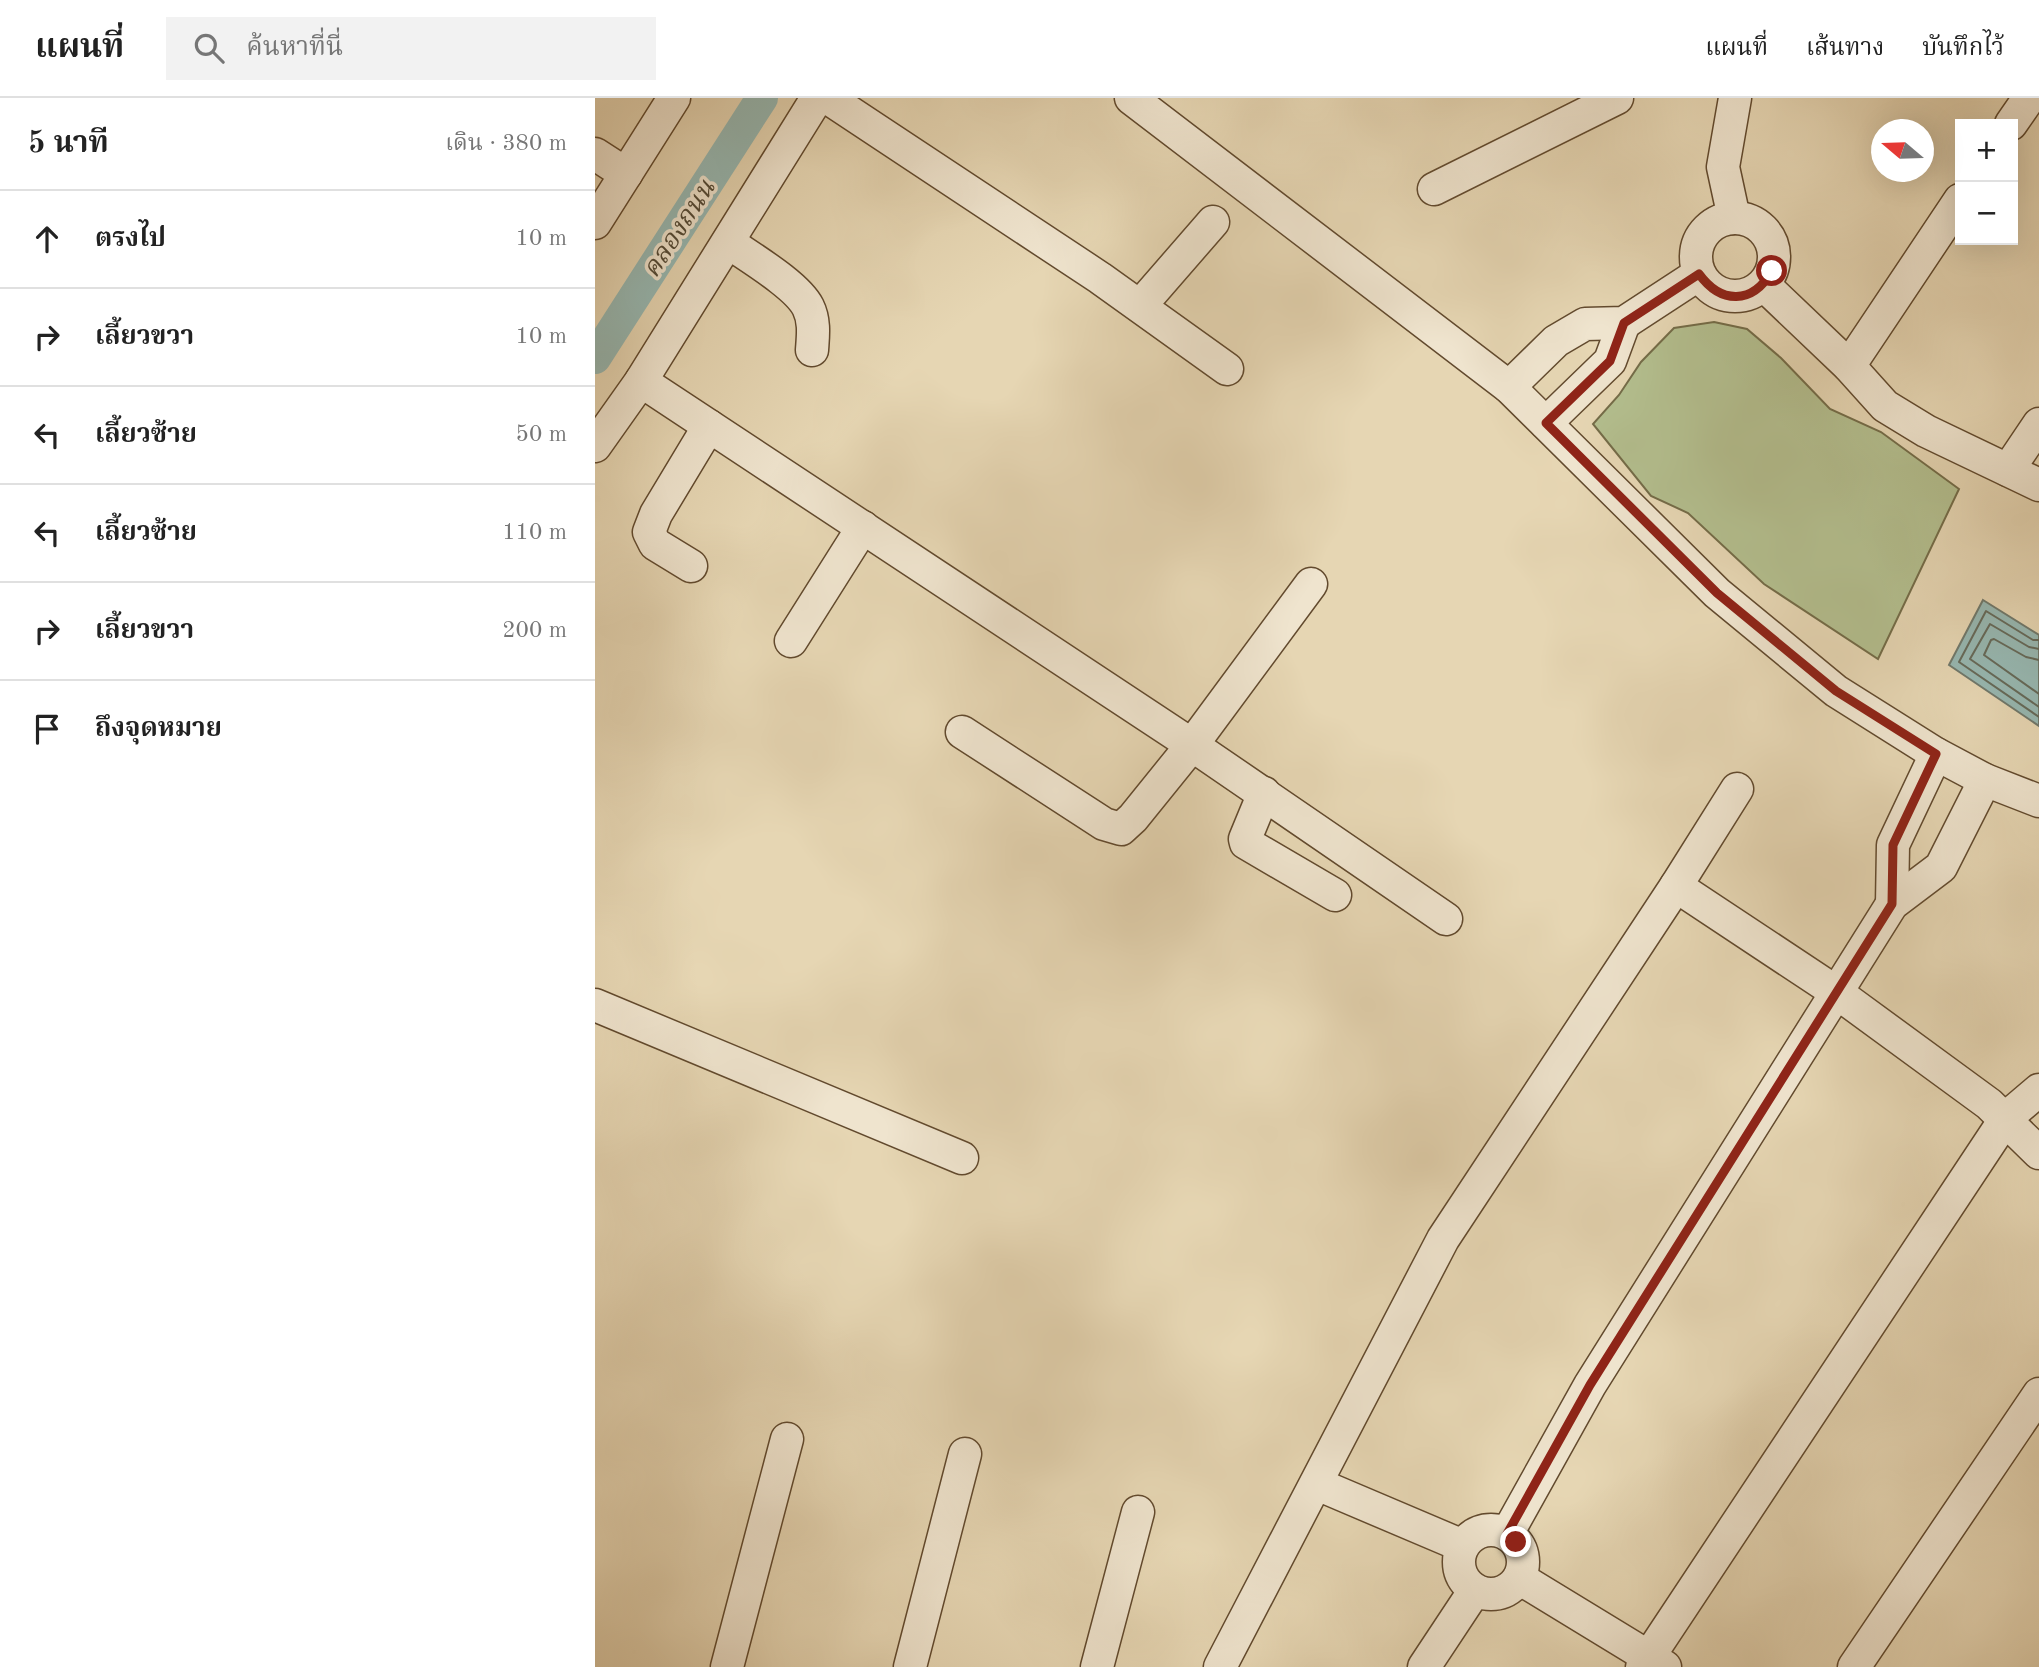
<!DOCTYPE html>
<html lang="th">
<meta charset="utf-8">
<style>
:root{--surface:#fff;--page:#f2f2f2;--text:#222;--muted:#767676;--line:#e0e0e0}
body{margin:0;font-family:"Old Standard TT","Noto Serif Thai",serif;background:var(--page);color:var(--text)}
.controls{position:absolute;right:21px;top:21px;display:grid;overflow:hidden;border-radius:0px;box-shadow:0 7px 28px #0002}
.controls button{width:63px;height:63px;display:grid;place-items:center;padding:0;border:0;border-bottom:2px solid var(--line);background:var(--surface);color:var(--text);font:35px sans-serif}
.compass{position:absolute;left:1276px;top:21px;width:63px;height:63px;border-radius:50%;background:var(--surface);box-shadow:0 7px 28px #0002;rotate:289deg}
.stop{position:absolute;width:21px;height:21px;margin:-16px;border:5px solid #8f2418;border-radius:50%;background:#fff}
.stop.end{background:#8f2418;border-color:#fff;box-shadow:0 2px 7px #0008}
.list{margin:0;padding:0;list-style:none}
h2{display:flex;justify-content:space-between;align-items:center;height:91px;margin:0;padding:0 28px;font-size:30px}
h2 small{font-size:23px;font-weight:400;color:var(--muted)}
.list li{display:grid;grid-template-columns:46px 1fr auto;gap:21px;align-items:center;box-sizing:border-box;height:98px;padding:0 28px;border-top:2px solid var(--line)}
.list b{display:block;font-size:26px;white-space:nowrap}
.list em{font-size:23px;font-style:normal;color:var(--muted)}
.icon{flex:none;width:38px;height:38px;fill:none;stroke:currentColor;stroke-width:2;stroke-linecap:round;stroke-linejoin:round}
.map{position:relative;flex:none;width:1444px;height:1569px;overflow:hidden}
header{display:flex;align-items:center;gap:42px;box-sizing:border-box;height:98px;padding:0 35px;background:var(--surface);border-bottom:2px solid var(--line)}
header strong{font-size:33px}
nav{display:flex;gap:38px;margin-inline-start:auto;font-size:24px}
.search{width:490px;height:63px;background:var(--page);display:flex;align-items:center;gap:18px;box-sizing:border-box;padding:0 24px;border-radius:0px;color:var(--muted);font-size:26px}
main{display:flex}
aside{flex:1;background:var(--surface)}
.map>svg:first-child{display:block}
.green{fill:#b3be8e;stroke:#746c48;stroke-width:2}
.water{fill:#97b8b2;stroke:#70796c;stroke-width:2}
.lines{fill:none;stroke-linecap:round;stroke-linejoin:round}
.shore{stroke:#666a5a;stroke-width:2}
.canal{stroke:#97b8b2;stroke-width:32}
.minor-casing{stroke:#624a2e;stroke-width:35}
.minor{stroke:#efe4ce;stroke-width:32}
.route{stroke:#8f2418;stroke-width:9}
.labels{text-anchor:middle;stroke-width:7;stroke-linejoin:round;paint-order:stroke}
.water-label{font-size:26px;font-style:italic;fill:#534a37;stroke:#efe4ce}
</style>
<header>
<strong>แผนที่</strong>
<div class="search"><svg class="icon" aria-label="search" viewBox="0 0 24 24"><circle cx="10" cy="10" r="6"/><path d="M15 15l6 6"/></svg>ค้นหาที่นี่</div>
<nav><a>แผนที่</a><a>เส้นทาง</a><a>บันทึกไว้</a></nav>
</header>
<main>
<aside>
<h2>5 นาที<small>เดิน · 380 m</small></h2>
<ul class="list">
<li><svg class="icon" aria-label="ahead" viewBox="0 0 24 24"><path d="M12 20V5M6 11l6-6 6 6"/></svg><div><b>ตรงไป</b></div><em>10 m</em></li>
<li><svg class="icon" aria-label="right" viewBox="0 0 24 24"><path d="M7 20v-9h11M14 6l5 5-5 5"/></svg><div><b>เลี้ยวขวา</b></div><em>10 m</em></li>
<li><svg class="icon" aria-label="left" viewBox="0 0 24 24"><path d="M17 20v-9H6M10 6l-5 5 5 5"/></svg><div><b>เลี้ยวซ้าย</b></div><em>50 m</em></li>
<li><svg class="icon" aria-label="left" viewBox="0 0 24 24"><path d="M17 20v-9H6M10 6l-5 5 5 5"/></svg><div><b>เลี้ยวซ้าย</b></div><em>110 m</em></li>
<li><svg class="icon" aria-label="right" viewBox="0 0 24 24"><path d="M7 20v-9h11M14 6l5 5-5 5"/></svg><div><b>เลี้ยวขวา</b></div><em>200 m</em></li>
<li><svg class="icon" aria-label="arrive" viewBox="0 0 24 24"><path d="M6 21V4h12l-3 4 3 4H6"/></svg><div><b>ถึงจุดหมาย</b></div></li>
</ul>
</aside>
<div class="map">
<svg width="1444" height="1569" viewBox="0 0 1444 1569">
<rect width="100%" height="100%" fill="#e6d6b3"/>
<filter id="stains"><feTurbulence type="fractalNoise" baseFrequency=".00286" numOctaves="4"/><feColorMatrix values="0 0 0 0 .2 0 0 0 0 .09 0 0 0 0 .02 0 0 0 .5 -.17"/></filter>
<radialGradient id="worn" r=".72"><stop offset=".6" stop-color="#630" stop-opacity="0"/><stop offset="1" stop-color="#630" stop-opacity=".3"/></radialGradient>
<polygon class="green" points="1119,224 1152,231 1186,260 1235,311 1286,334 1364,391 1283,561 1169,486 1093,415 1056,398 998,326 1024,297 1046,264 1079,230"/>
<polygon class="water" points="1388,502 1444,537 1444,628 1354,567"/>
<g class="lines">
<g class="shore">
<polyline points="1444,542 1438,542 1391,513 1364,564 1444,619"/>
<polyline points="1444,551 1434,549 1395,526 1375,561 1444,609"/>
<polyline points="1444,562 1431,559 1399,541 1396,542 1389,557 1444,596"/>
</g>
<polyline class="canal" points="0,260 167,0"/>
<g class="minor-casing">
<g id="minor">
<polyline points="233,0 505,180 632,271"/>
<polyline points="536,0 914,289 1122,495 1241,593 1341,656 1390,682 1444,703"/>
<polyline points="1416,26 1434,0"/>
<polyline points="0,56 31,76"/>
<polyline points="839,91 1022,0"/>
<circle cx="1140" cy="159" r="39"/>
<polyline points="1139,120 1128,69 1140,0"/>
<polyline points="0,125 79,0"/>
<path d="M133 144C154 159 202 187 213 209 220 223 218 238 217 252"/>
<polyline points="1169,187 1254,268 1290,308 1331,333 1444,387"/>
<polyline points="545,208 618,124"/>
<polyline points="1254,268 1365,102"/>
<polyline points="46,283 597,647 851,821"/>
<polyline points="914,289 961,243 990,226 1029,225 1104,176"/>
<polyline points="951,325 1015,263 1029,225"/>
<polyline points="0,348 46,283 222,0"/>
<polyline points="1413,372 1444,326"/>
<polyline points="96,468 60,446 54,434 61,416 114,328"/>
<polyline points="196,543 268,429"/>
<polyline points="367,634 509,726 526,731 538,720 597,647 716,486"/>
<polyline points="669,695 650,741 651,745 740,797"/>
<polyline points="1081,788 1241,894 1394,1006 1444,1055"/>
<polyline points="1297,806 1298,747 1341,656"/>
<polyline points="0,907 367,1060"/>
<polyline points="722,1386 868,1448"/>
<circle cx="896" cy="1464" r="32"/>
<polyline points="912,1436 995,1287 1297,806 1346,769 1390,682"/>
<polyline points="924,1480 1070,1569"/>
<polyline points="132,1569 192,1341"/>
<polyline points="315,1569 370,1356"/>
<polyline points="502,1569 543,1414"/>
<polyline points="625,1569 848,1141 1081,788 1142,691"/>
<polyline points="829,1569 880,1492"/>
<polyline points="1047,1569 1411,1020 1444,992"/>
<polyline points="1259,1569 1444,1296"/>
</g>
</g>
<use href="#minor" class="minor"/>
</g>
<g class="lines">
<path class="route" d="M921 1444 912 1436 995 1287 1297 806 1298 747 1341 656 1241 593 1122 495 951 325 1015 263 1029 225 1104 176C1126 206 1157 207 1177 173"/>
</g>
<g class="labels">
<g class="water-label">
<text transform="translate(83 130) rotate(-57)" y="9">คลองถนน</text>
</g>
</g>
<rect width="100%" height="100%" filter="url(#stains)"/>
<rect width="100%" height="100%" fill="url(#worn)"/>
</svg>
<div class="controls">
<button>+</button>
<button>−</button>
</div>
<svg class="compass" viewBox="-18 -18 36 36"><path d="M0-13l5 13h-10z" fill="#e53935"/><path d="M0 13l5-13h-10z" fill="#767676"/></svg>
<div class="stop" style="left:1177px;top:173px"></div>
<div class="stop end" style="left:921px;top:1444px"></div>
</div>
</main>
